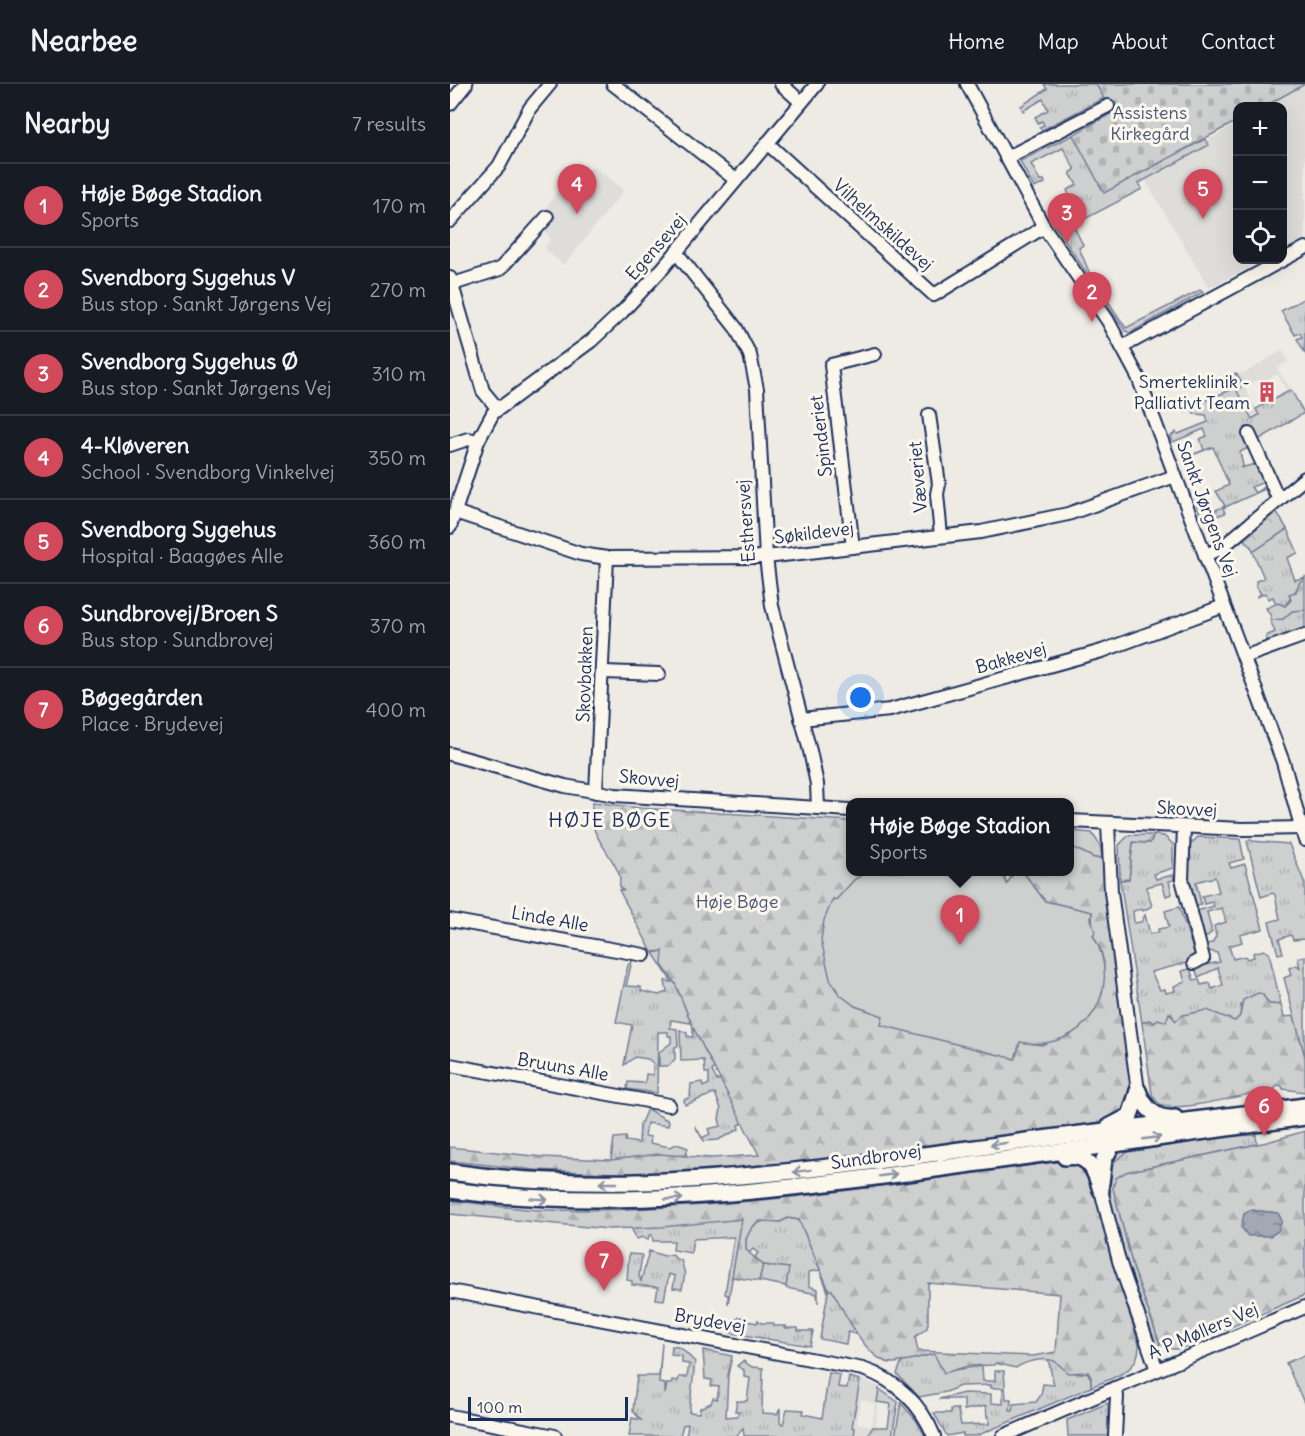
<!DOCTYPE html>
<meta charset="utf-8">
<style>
:root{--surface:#171b24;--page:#20242c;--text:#f1f3f6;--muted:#9ea1a6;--line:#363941;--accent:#d1495b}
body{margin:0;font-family:Delius,sans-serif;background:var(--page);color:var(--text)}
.controls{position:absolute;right:18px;top:18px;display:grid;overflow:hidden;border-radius:12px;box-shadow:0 6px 24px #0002}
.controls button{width:54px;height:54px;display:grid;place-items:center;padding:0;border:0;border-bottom:2px solid var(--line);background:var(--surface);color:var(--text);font:30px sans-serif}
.scale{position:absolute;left:18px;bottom:15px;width:160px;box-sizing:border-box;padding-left:6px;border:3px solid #1b2f5e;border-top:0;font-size:16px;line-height:21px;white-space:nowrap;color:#1b2f5e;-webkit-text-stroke:4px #fbf7ec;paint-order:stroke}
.you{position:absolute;left:411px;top:614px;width:21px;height:21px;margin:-15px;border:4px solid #fff;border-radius:50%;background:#1a73e8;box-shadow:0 0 0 9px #1a73e833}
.badge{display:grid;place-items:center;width:39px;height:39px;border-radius:50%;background:var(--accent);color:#fff;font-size:20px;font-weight:700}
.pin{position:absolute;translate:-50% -50px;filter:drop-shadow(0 2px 3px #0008)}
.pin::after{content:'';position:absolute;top:32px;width:21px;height:18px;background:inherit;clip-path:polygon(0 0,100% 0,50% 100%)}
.popup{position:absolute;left:396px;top:714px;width:228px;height:78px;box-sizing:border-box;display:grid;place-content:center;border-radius:12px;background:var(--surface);filter:drop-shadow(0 2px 4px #0005);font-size:20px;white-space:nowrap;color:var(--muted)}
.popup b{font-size:22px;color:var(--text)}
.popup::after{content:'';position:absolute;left:50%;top:100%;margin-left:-12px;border:12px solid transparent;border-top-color:var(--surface)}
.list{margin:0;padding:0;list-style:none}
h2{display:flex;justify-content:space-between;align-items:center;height:78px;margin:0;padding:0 24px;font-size:26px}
h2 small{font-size:20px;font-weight:400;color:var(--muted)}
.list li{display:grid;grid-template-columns:39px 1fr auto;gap:18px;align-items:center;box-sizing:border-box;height:84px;padding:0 24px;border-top:2px solid var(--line)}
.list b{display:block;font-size:22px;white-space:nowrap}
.list p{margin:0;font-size:20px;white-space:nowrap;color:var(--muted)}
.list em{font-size:20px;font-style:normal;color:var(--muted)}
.icon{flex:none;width:33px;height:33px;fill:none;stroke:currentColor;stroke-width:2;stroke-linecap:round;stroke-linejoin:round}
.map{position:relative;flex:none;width:855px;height:1352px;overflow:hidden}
header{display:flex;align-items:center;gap:36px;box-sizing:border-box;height:84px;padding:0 30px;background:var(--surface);border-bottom:2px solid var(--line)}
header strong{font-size:28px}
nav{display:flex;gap:33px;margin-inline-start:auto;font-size:21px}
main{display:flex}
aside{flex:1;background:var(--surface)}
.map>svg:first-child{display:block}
.built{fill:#deddda;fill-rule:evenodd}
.grass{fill:url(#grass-tufts);stroke:#747f96;stroke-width:1.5}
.forest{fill:url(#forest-firs);stroke:#747f96;stroke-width:1.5;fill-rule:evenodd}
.cemetery{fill:url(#cemetery-stones);stroke:#747f96;stroke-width:1.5}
.park{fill:url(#park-crowns);stroke:#747f96;stroke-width:1.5}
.garden{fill:#cecfcf;stroke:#747f96;stroke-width:1.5}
.water{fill:url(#water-ripples);stroke:#6d7892;stroke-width:1.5}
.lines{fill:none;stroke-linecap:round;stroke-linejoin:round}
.minor-casing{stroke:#1b2f5e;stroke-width:16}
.major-casing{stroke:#1b2f5e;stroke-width:20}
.minor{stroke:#fbf7ec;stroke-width:12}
.major{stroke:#fbf7ec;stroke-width:15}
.oneway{stroke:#8b93a5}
.labels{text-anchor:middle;stroke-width:6;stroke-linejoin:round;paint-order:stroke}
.park-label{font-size:18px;fill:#48577a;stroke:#fbf7ec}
.street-label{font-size:18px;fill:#1b2f5e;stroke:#fbf7ec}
.poi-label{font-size:18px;fill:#1b2f5e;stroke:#fbf7ec;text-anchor:end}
.neighbourhood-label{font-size:20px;letter-spacing:1.5px;fill:#1b2f5e;stroke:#fbf7ec}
</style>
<header>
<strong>Nearbee</strong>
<nav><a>Home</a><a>Map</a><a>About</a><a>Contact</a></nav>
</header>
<main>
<aside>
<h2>Nearby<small>7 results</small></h2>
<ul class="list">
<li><span class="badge">1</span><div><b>Høje Bøge Stadion</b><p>Sports</p></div><em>170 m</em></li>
<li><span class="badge">2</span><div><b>Svendborg Sygehus V</b><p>Bus stop · Sankt Jørgens Vej</p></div><em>270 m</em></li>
<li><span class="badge">3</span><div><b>Svendborg Sygehus Ø</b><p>Bus stop · Sankt Jørgens Vej</p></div><em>310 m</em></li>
<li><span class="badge">4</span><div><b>4-Kløveren</b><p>School · Svendborg Vinkelvej</p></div><em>350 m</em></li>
<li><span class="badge">5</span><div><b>Svendborg Sygehus</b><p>Hospital · Baagøes Alle</p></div><em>360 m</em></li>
<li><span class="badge">6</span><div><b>Sundbrovej/Broen S</b><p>Bus stop · Sundbrovej</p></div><em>370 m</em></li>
<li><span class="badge">7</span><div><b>Bøgegården</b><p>Place · Brydevej</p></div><em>400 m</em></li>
</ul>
</aside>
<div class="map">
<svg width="855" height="1352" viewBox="0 0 855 1352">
<defs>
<pattern id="grass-tufts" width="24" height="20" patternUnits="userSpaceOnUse" patternTransform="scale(1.5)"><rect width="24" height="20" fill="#cecfcf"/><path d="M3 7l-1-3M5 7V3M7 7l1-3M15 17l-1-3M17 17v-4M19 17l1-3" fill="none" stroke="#b0b2b4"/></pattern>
<pattern id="forest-firs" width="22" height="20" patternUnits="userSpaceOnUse" patternTransform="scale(1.5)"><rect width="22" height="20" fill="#cecfcf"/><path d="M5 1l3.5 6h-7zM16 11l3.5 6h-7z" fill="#b0b2b4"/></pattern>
<pattern id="cemetery-stones" width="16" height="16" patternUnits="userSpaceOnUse" patternTransform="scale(1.5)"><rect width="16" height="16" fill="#cecfcf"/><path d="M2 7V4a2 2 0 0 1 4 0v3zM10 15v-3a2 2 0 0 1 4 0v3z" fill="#b0b2b4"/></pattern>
<pattern id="park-crowns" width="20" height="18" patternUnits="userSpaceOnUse" patternTransform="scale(1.5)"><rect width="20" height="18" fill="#cecfcf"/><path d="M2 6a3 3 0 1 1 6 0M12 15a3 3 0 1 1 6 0" fill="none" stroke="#b0b2b4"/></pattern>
<pattern id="water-ripples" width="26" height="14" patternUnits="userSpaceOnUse" patternTransform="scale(1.5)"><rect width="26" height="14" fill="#a3a8b4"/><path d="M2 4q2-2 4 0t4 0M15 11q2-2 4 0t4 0" fill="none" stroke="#848996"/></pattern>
</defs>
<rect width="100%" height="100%" fill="#eeebe4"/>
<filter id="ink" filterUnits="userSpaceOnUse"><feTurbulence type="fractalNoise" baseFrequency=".0167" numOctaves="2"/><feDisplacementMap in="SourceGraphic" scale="12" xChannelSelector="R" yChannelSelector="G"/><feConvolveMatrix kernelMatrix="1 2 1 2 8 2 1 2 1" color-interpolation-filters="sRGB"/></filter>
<g filter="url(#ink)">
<g class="built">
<polygon points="855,0 855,154 833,166 832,22 815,22"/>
<polygon points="787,39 788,176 814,176 759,204 694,94"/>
<polygon points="144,82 174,106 114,181 94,164 101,155 95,148 106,135 95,126 121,83 131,89"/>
<polygon points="833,266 838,278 827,284 841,306 838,308 827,290 810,299 808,295 794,303 810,331 802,335 787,307 793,300 787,290 796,288"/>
<path d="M410 1295 430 1303 451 1319 429 1305 426 1341 422 1348 418 1347 417 1352H404L405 1344 402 1343ZM411 1315 425 1320 422 1342 407 1339Z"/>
</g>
<g class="grass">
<polygon points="594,0 646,0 654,14 592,46 589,43 594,41 592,37 588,39 585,33 598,26 593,15 573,27 571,22 597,5"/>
<polygon points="623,51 655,108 755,55 759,61 689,99 692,105 623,141 633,161 629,164 640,190 676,244 750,206 753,208 680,249 675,247 604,140 612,136 608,130 623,121 617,106 627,101 620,89 625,86 613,64 581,80 590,97 594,96 595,99 584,104 570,77"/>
<polygon points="855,214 855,269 847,255 852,253 850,249 845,251 831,227"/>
<polygon points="786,289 793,301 787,307 802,335 809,331 806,325 841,306 854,329 808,356 801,368 798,364 790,368 793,382 790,384 806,380 814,398 801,403 805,409 816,402 821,414 820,417 815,405 773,424 775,429 753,437 745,416 751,414 757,430 775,422 766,407 779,401 763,363 737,373 754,366 750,355 757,352 754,345 723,358 721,352 726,348 728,350 758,338 756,331 745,330 742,326 735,327 734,325 783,305 778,293"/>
<polygon points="837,445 848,469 837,474 845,496 855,493 835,522 826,520 823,513 818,515 816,509 806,513 811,510 806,502 806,497 814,494 803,468"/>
<polygon points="851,524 855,526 855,547 818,561 816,552 825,548 820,536 833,535 842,527"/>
<polygon points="620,747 642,749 650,761 652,774 644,774 620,762"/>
<path d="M704 751 714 752 723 760V784L704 790 706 795 723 791 724 796 719 797 722 810 716 812 712 799 696 803 702 822 693 827 692 825 683 827 684 839 691 838 695 831 700 850 709 848 708 845 719 843 715 827 729 823 745 871 740 878 701 888 710 906 715 905 716 909 725 907 724 902 735 898 732 887 740 885 744 896 749 895 751 901 760 899 762 905 773 901 768 884 748 893 746 887 750 882 770 878 767 869 759 867 755 860 762 859 766 852 764 842 776 838 772 824 757 828 762 848 755 854 747 827 764 822 762 818 754 820 752 812 769 808 765 793 746 798 751 820 746 823 739 794 738 763 748 753 790 755 794 775 779 779 781 784 795 780 813 845 790 851 792 858 779 862 783 875 795 872 797 875 804 873 803 869 814 866 819 869 831 921 819 920 812 910 791 921 790 932 785 937C760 933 749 921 725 937L721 929 716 938 708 935 704 939 699 936 692 939 670 796 679 795 683 758 700 759Z"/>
<polygon points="800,755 802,757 839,760 855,800 855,855 843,856 841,851 829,855 833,869 828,870 819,838 830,835 825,811 823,809 811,813 797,757"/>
<polygon points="213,867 241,939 221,936 220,944 227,945 228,962 225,963 225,975 219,982 209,982 209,968 221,959 221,952 218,952 218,948 208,948 207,1009 177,1005 178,998 195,999 196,990 203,991 203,979 198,975 185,973 174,981 182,941 166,938 178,881 182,877 176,902 191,903 191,907 209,911 217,908 215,897 222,898 203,869"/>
<polygon points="855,872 855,973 834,894 841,891 839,884 847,881 850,884 848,874"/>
<polygon points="243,943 264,984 262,987 267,997 270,995 294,1039 288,1041 289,1045 268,1056 254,1057 245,1042 252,1054 260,1050 258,1045 271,1042 269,1035 271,1025 265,1009 235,1021 234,1016 240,1013 241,1000 252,998 253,1003 259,1000 259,989 255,989 254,976 231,977 230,946 237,949 237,952 243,953"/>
<polygon points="197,1025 219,1037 218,1042 197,1039 195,1052 201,1053 200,1059 220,1063 227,1060 238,1064 236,1071 161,1076 164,1054 176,1053 175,1057 189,1059 190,1041"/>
<path d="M806 1051 807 1060 676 1088 663 1100 683 1183 710 1260 706 1262C692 1241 653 1110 659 1087 662 1077 670 1072 678 1068L780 1052Z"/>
<path d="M338 1134 349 1136 379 1206H382L409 1251 398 1248 396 1260 370 1255 378 1208 370 1186 359 1188V1202L368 1205V1219L367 1210 336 1204 338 1184 313 1181 305 1173 308 1169 303 1165 298 1170C289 1149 309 1130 330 1138Z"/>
<polygon points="292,1135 278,1220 278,1211 275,1210 284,1153 243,1155 241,1169 223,1166 224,1157 203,1157 202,1151 199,1151 198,1156 192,1153 187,1155 181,1144"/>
<polygon points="199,1167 214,1172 222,1170 226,1175 231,1176 235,1190 232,1205 223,1204 225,1192 219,1190 214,1216 206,1215 208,1203 182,1201 182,1197 177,1196 179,1170 192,1171 189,1192 191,1197"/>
<polygon points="289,1233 296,1234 297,1237 307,1239 308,1236 311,1239 323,1239 323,1242 336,1242 335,1244 348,1244 348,1247 363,1247 360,1262 281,1249 283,1235 288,1235"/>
<polygon points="212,1259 209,1299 215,1300 215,1310 217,1300 221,1300 222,1296 228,1297 229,1293 237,1293 239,1280 232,1279 232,1272 221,1271 222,1262 231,1264 245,1278 239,1328 249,1329 250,1324 261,1319 263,1314 267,1315 269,1303 261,1302 262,1296 255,1295 253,1266 282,1272 278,1291 276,1333 287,1332 289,1327 285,1327 287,1317 297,1317 300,1294 294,1293 294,1286 287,1282 293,1277 302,1283 313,1284 312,1329 327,1330 330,1324 330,1339 333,1340 337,1325 354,1326 353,1330 372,1334 379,1289 390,1291 388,1303 397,1304 399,1293 410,1296 402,1343 405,1344 404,1352 294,1352 293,1344 287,1352 236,1352 238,1340 233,1341 230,1352 179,1352 182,1334 191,1336 183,1327 187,1292 209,1292"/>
<polygon points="484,1270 496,1287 532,1282 533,1297 545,1297 545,1287 554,1287 556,1315 561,1315 560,1327 563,1327 563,1320 586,1318 591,1311 593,1300 604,1301 598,1275 606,1277 627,1290 637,1288 641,1295 641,1303 526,1352 513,1352 513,1349 497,1352 484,1329 501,1329 501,1325 508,1325 511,1341 539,1340 539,1333 537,1333 536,1322 514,1326 514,1315 489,1315 514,1309 541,1310 541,1319 553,1320 553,1304 541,1304 541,1301 510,1302 496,1308 469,1313 447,1290 452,1277"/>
<polygon points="429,1305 448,1318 442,1352 417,1352 423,1343 438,1343 441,1320 427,1318"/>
<polygon points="658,1319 658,1352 618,1352 617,1336"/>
</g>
<g class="forest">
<polygon points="855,493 855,526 842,527 833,535 820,536 821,532 816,524 828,519 835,522 841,516 839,510 846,508 849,499"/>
<path d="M143 718 190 724 400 737V788H416L404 796 386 816 383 815 373 842 380 895 386 906 405 922 434 932 432 941 565 974 570 958 592 961 635 939 647 922 652 910 654 879 651 867 643 851 642 828 595 817 573 788 597 790 598 788H620V762L644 774H652L683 1011 680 1023 661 1038 347 1079 266 1087 185 1090 85 1086 0 1077V1063L92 1073 161 1076 209 1070 261 1074 309 1071 243 943 225 899 212 881 213 867 202 868 169 806H173L170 804C169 799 171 795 169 790 159 764 135 750 143 718Z"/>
<polygon points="679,751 704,751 700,759 683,758 679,795 670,796 669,761"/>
<path d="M808 909 812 910 819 920 831 921 834 933 844 932 855 973V1008L833 1005 832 1002 827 1001 825 1005C801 1008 732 1029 711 1021 707 1018 704 1014 702 1010L692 939 699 936 704 939 708 935 716 938 719 929 726 937 733 931 757 926 785 937 790 932 793 916Z"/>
<path d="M855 1047V1211L732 1264C722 1266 715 1266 709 1257L683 1183 663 1104 666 1094 676 1088 817 1058ZM800 1126 828 1129C833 1147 826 1153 808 1151Z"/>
<path d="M610 1077 632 1080 646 1105 658 1162 689 1260C690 1289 663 1293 641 1303V1293L638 1288 618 1289C613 1286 609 1279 604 1277 594 1273 573 1278 566 1284L545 1279 544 1281 518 1282 494 1289 484 1270C472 1272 453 1279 443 1279 417 1279 394 1227 382 1206H379L349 1136 338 1134 330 1138 310 1137 302 1143 296 1155V1166L313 1181 309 1197 282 1193 292 1135 212 1143 159 1145 0 1130V1116C31 1120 63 1125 95 1126 269 1129 439 1101 610 1077ZM478 1199 610 1210 606 1268 583 1272 468 1267 465 1253 477 1244 478 1239Z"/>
</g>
<polygon class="cemetery" points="646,0 855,0 815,22 788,22 787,37 654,109 623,51 662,29"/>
<g class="park">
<polygon points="825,425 837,445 804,467 793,453"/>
<polygon points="313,1181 339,1184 336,1202 309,1197"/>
<polygon points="451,1319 466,1336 475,1352 445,1352"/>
</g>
<g class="garden">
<path d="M416 788H552L557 800 564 788H573L595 817 642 828 641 835 645 848 643 851C676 907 633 970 570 958L565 975 431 941 433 932 405 922 389 910 380 895 371 856 374 836 383 815 386 816 404 796Z"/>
<polygon points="855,1271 855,1321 836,1279"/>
</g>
<polygon class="water" points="800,1126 828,1129 832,1137 828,1147 820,1152 798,1152 791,1143 794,1130"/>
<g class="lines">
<g class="minor-casing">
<g id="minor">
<polyline points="163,0 286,96"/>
<polyline points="331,0 351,18"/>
<polyline points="517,0 594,143 658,237 688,293 833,678 855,756"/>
<polyline points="0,20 16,0"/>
<polyline points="317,59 484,211 594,143"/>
<polyline points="556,74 658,22"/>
<polyline points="0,137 49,82 80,24 100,0"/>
<polyline points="226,168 286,244 300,271 307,305 316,473 322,522 360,667 367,700 368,724"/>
<polyline points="0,194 33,307 48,325"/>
<polyline points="0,201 50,185 97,133"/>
<polyline points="672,263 855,164"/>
<polyline points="479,331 489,400 487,410 491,452"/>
<polyline points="799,350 829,416"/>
<polyline points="0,361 18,355 28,357"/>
<polyline points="5,428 131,470 157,474 316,473 531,448 618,430 725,392"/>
<polyline points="0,443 28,357 43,329 141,257 172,228 213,184 367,0"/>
<polyline points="403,463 381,281 425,270"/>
<polyline points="755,471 770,465 855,394"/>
<polyline points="794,573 855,551"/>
<polyline points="154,588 209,590"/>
<polyline points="351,635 440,626 652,567 774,522"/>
<polyline points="0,670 115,702 165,711 400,726"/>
<polyline points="146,708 157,474"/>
<polyline points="620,737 792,745 852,744"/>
<polyline points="658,739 661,808 688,1007"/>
<polyline points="734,743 732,795 753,874 744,879"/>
<polyline points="0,836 194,871"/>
<polyline points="0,981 219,1021"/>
<polyline points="651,1106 669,1177 707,1286"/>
<path d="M0 1207 413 1285C446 1296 471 1320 484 1352"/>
<polyline points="664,1304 667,1312 665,1352"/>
<polyline points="0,1332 105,1352"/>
<polyline points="553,1352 855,1223"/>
</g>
</g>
<g class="major-casing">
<g id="major">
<path d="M688 1007C695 1024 705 1036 725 1034"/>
<polyline points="659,1043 680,1032 688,1007"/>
<path d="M615 1073C639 1069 645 1086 651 1106"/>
<path d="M0 1088C174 1113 346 1088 518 1065 630 1049 743 1037 855 1022"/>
<polyline points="651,1099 654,1075 663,1060"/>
<path d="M0 1106C161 1127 318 1108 478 1086 604 1069 729 1051 855 1033"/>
</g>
</g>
<use href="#minor" class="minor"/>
<use href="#major" class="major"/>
</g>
<defs><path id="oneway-shaft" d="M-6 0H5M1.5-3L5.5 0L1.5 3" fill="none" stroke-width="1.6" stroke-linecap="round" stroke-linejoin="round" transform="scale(1.5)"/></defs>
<g class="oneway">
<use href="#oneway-shaft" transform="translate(702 1054) rotate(-8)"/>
<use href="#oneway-shaft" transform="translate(549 1060) rotate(172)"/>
<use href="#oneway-shaft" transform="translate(352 1087) rotate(173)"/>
<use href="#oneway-shaft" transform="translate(438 1091) rotate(-8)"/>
<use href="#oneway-shaft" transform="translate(158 1099) rotate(-180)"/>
<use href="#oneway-shaft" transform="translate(89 1115) rotate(4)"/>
<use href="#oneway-shaft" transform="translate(224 1115) rotate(-3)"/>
</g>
</g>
<defs>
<g id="building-bare" transform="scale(1.62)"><path d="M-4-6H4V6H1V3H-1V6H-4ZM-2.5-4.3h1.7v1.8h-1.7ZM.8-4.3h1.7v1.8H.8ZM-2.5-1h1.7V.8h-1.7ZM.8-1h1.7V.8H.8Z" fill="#d1495b" stroke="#fbf7ec" stroke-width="2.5" paint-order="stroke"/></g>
</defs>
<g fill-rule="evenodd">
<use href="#building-bare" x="817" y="308"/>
</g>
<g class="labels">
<g class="park-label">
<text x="700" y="35">Assistens<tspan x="700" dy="21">Kirkegård</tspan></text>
<text x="287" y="824">Høje Bøge</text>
</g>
<g class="street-label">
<text transform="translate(433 141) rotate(42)" y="6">Vilhelmskildevej</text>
<text transform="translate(206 163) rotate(-49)" y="6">Egensevej</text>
<text transform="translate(371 352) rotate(-97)" y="6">Spinderiet</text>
<text transform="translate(468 393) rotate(-95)" y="6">Væveriet</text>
<text transform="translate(757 425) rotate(70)" y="6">Sankt Jørgens Vej</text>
<text transform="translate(296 437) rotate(-94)" y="6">Esthersvej</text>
<text transform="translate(364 449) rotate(-7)" y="6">Søkildevej</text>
<text transform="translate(561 574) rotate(-16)" y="6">Bakkevej</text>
<text transform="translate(135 590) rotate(-88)" y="6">Skovbakken</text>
<text transform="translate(199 695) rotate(5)" y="6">Skovvej</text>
<text transform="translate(737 725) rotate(3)" y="6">Skovvej</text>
<text transform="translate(100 835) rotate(10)" y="6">Linde Alle</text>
<text transform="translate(113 983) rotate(10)" y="6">Bruuns Alle</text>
<text transform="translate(426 1073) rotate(-8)" y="6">Sundbrovej</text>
<text transform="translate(260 1237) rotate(10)" y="6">Brydevej</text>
<text transform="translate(753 1247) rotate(-23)" y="6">A P Møllers Vej</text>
</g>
<g class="poi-label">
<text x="800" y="304">Smerteklinik -<tspan x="800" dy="21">Palliativt Team</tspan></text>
</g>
<g class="neighbourhood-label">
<text x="160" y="743">HØJE BØGE</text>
</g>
</g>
</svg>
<div class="controls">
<button>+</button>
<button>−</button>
<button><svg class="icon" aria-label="locate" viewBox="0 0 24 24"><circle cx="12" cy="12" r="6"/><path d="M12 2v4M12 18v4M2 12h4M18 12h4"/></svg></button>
</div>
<div class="scale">100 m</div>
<div class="you"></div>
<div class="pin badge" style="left:510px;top:861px">1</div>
<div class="popup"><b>Høje Bøge Stadion</b>Sports</div>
<div class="pin badge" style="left:642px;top:238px">2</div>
<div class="pin badge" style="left:617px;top:159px">3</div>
<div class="pin badge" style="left:127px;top:130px">4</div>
<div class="pin badge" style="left:753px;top:135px">5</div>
<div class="pin badge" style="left:814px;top:1052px">6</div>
<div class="pin badge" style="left:154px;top:1207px">7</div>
</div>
</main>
